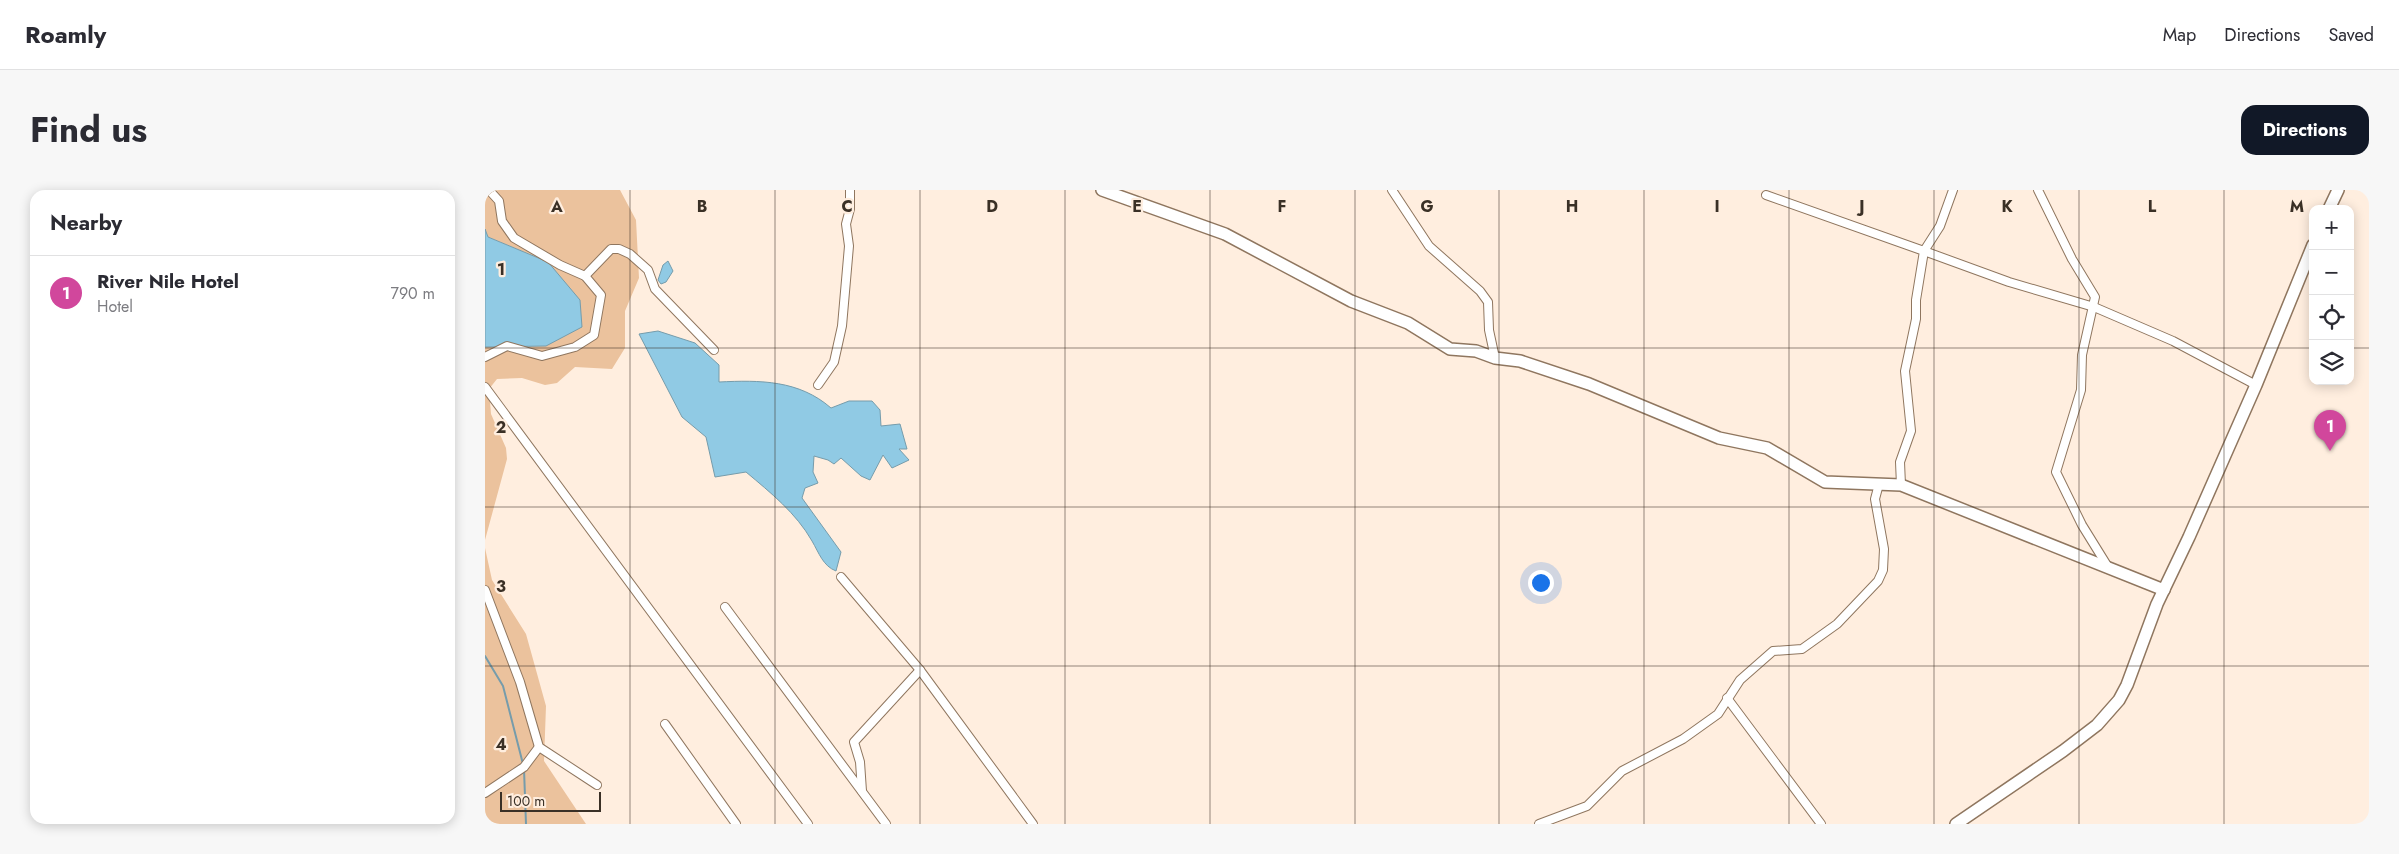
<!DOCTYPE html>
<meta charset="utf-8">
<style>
:root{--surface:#fff;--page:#f7f7f7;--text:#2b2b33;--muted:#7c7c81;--line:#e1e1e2;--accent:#111827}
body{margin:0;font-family:Jost,sans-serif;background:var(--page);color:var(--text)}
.controls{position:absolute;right:15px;top:15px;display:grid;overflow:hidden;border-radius:10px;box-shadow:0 2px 12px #0003}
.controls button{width:45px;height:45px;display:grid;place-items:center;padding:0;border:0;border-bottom:1px solid var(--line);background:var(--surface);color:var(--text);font:25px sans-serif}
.scale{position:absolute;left:15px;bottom:12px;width:101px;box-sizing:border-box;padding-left:5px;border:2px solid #3a3026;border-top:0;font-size:14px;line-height:18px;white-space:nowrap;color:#3a3026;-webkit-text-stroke:4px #ffeedf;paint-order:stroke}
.you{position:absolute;left:1055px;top:392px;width:18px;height:18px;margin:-12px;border:4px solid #fff;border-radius:50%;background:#1a73e8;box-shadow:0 0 0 8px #1a73e833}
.badge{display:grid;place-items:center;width:32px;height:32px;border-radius:50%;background:var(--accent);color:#fff;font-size:16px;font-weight:700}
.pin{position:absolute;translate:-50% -41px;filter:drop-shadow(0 1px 2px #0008)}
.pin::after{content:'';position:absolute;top:26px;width:18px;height:15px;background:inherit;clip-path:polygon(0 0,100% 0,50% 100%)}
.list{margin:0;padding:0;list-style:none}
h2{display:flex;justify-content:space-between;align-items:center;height:65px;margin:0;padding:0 20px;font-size:21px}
h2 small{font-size:16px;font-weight:400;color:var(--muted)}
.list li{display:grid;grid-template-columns:32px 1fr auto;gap:15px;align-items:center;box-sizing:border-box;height:75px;padding:0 20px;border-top:1px solid var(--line)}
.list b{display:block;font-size:19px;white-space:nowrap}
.list p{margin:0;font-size:16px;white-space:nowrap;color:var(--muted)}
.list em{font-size:16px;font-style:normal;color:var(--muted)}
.icon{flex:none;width:28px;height:28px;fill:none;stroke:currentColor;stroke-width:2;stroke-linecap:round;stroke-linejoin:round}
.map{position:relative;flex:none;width:1884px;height:634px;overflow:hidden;border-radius:15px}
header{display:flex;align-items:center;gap:30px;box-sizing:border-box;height:70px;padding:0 25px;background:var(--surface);border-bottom:1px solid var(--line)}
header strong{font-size:24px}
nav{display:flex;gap:28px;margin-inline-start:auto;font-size:18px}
.intro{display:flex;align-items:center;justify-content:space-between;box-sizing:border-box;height:120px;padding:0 30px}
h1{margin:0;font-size:35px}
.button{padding:12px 22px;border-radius:15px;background:var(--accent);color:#fff;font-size:18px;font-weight:700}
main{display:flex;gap:30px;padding:0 30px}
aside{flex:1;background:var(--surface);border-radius:15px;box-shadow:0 2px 12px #0003}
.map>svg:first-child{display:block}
.green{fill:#ebc29d}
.water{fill:#90cae4;stroke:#769cab}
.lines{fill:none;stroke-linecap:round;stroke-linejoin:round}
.stream{stroke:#769cab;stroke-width:2}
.street-casing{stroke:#8f765f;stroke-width:10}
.secondary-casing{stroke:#8f765f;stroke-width:14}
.street{stroke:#fff;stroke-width:8}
.secondary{stroke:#fff;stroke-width:11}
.grid{fill:none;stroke:#3a3026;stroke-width:1;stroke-opacity:0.55}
.grid-label{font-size:16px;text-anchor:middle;font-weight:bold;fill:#3a3026;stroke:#ffeedf;stroke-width:4.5;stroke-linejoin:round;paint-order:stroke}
</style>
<header>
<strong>Roamly</strong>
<nav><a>Map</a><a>Directions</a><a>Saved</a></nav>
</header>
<div class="intro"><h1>Find us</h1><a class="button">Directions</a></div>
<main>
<aside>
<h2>Nearby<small></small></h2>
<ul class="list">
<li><span class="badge" style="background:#d1479c">1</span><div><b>River Nile Hotel</b><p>Hotel</p></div><em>790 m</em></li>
</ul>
</aside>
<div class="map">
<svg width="1884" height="634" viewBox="0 0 1884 634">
<rect width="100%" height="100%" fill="#ffeedf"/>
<g class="green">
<polygon points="0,0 135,0 151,30 154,88 140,121 140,158 127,179 90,177 72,193 60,195 37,188 12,189 4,199 6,224 21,258 22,269 0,350 0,157 61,156 63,72 3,47 0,39"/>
<polygon points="0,358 7,390 41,444 61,516 59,571 101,634 0,634"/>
</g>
<g class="water">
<polygon points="0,39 3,47 63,72 95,110 97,137 61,156 0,157"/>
<polygon points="183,71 188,81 181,92 176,94 173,90 178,75"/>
<path d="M173 141 210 153 234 175V192C275 190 314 190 346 218L364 211H387L395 220 396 236 415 234 422 259H414L424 270 407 278 398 265 385 290 376 286 356 268 349 274 343 270 329 266 328 282 333 293 320 298 317 308 356 362 351 381C338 376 334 363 327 351 311 323 286 303 261 282L230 287 221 247 197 227 154 144Z"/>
</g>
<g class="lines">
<g class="stream">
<polyline points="0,466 18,496 38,574"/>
<polyline points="39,579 41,634"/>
</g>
<g class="street-casing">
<g id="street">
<polyline points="907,0 944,56 995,101 1003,112 1004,140 1010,168"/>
<polyline points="1468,0 1455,36 1439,61 1524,92 1609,117 1688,151 1771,195"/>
<polyline points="1553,0 1587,69 1610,107 1597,165 1596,200 1571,282 1597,335 1623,377"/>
<polyline points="1281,5 1439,61 1431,110 1431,129 1420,181 1426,241 1415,272 1416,295"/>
<polyline points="100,86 126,59 134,59 145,64 163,80 170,99 229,160"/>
<polyline points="0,167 22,156 57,166 90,157 109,145 116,105 100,86 75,75 29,48 17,31 14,11 4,0"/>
<polyline points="333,195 349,172 357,136 364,56 361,34 365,19 365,0"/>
<polyline points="0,197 323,634"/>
<polyline points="356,387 435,480 548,634"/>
<polyline points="0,400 35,492 54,557 112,595"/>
<polyline points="240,417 401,634"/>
<polyline points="1242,508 1336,634"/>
<polyline points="180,534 251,634"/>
<polyline points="377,601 375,572 369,552 435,480"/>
<polyline points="0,603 39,577 54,557"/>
<polyline points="1054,634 1102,616 1137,581 1198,549 1233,524 1255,490 1288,461 1317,459 1352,434 1393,391 1398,380 1399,359 1390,309 1394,294"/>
</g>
</g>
<g class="secondary-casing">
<g id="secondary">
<polyline points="617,0 740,44 866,111 923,133 965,159 991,161 1010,168 1035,171 1104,194 1234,248 1282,258 1340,292 1416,295 1679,400"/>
<polyline points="1844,19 1853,0"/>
<polyline points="1471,634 1578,561 1612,535 1634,510 1642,495 1672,414 1704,347 1771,195 1828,55"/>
</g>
</g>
<use href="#street" class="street"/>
<use href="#secondary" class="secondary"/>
</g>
<path class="grid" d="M145 0V634M290 0V634M435 0V634M580 0V634M725 0V634M870 0V634M1014 0V634M1159 0V634M1304 0V634M1449 0V634M1594 0V634M1739 0V634M0 158H1828M1865 158H1884M0 317H1884M0 476H1884"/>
<g class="grid-label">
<text x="72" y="22">A</text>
<text x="217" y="22">B</text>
<text x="362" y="22">C</text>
<text x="507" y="22">D</text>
<text x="652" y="22">E</text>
<text x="797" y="22">F</text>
<text x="942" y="22">G</text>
<text x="1087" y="22">H</text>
<text x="1232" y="22">I</text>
<text x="1377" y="22">J</text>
<text x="1522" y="22">K</text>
<text x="1667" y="22">L</text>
<text x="1812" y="22">M</text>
<text x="16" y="85">1</text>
<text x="16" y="243">2</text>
<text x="16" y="402">3</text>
<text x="16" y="560">4</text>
</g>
</svg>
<div class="controls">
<button>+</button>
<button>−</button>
<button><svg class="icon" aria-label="locate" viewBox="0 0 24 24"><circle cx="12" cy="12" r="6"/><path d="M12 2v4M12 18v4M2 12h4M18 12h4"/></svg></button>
<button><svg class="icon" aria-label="layers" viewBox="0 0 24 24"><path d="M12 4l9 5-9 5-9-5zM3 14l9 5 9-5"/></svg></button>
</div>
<div class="scale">100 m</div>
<div class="you"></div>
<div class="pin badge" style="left:1845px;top:261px;background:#d1479c">1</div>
</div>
</main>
